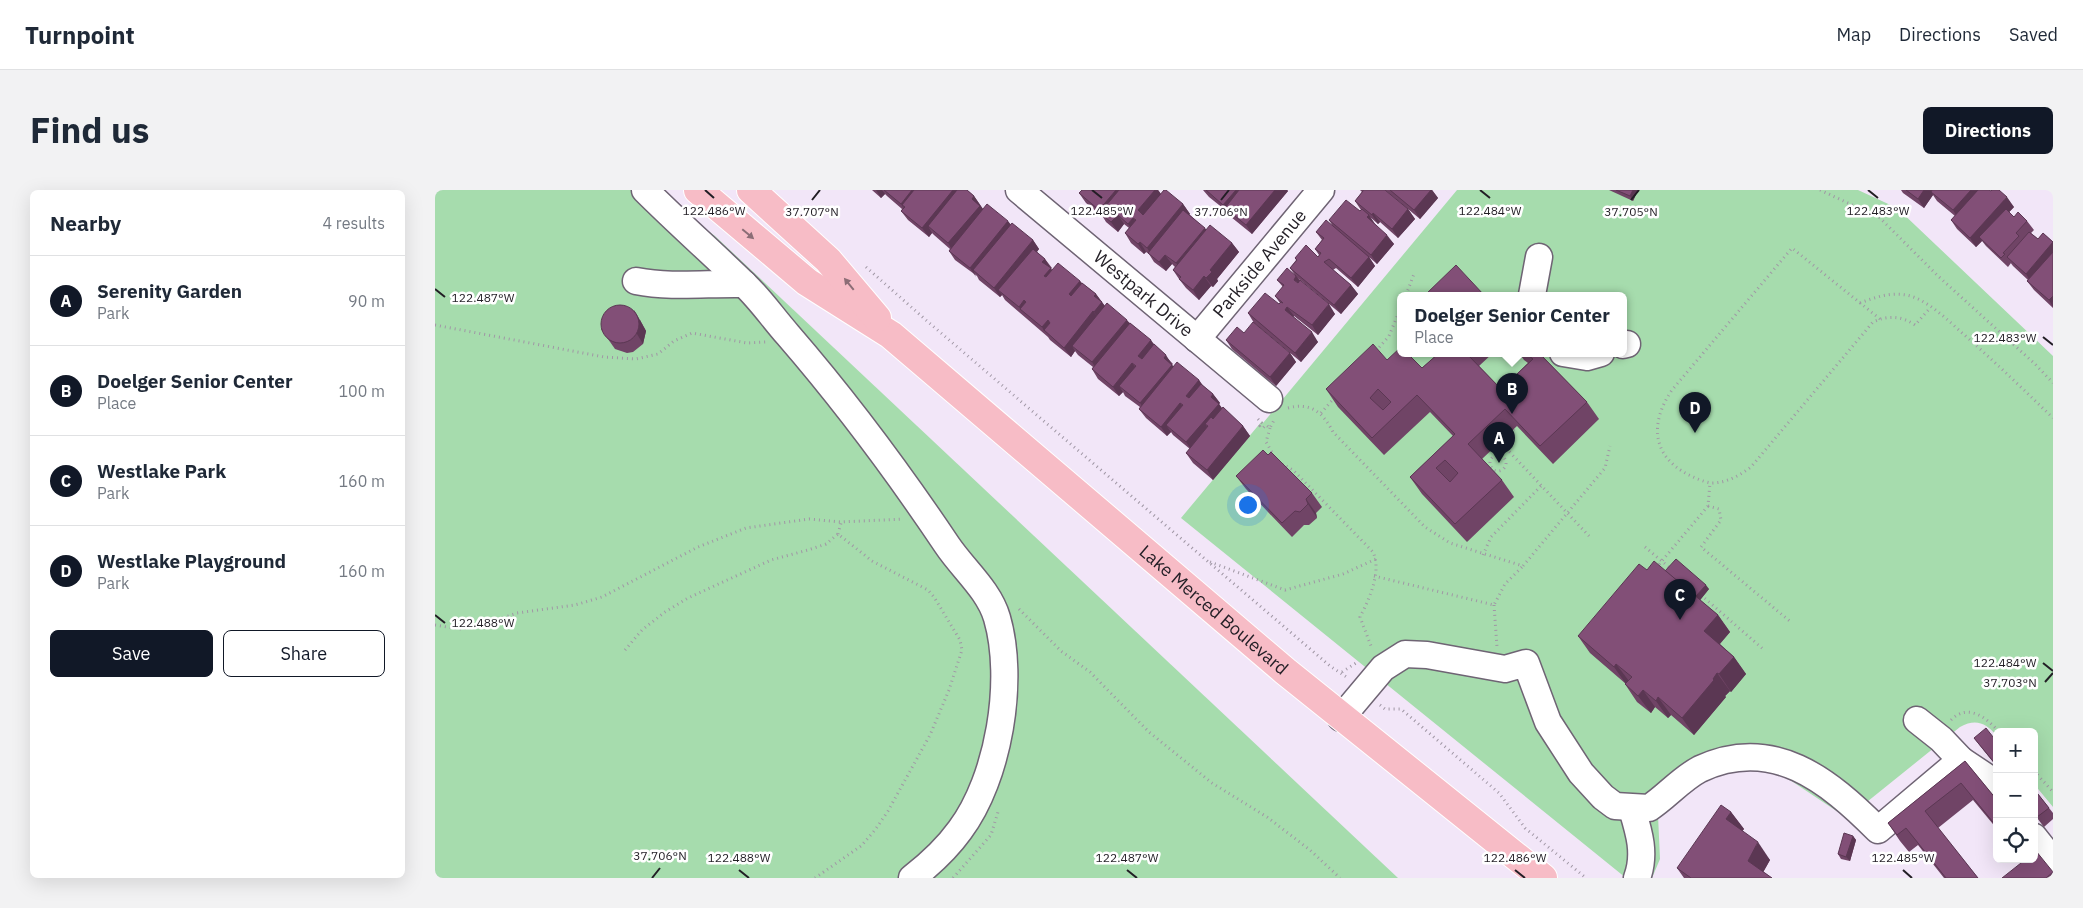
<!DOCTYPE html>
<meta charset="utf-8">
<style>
:root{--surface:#fff;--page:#f2f2f3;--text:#1f2937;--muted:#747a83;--line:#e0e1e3;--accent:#111827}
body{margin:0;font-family:"IBM Plex Sans",sans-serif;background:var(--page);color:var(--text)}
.controls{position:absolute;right:15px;bottom:15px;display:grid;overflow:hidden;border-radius:8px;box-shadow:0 5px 20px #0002}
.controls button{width:45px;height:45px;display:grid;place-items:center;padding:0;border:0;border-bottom:1px solid var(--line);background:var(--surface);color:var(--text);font:25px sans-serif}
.you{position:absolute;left:812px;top:314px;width:18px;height:18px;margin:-12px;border:4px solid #fff;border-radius:50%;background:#1a73e8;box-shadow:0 0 0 8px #1a73e833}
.badge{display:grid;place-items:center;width:32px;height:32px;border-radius:50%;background:var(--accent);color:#fff;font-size:16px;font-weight:700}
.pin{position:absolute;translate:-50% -41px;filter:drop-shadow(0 1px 2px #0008)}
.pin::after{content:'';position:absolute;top:26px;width:18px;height:15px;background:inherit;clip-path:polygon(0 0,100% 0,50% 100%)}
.popup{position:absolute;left:962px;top:102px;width:230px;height:65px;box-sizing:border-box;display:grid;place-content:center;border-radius:8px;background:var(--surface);filter:drop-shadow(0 1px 4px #0005);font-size:16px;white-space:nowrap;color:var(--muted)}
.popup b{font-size:19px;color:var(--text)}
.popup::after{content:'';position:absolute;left:50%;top:100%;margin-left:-10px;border:10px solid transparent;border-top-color:var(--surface)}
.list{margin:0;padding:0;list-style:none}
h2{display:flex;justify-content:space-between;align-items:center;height:65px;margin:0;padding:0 20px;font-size:21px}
h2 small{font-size:16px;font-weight:400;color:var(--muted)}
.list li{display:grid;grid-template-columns:32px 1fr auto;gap:15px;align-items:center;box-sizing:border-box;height:90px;padding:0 20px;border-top:1px solid var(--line)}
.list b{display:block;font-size:19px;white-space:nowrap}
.list p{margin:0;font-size:16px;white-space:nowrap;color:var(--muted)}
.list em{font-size:16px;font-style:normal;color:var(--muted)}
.actions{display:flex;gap:10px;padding:15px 20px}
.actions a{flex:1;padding:11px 0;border:1px solid var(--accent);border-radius:8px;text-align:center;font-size:18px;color:var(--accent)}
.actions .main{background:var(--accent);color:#fff}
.icon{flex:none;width:28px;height:28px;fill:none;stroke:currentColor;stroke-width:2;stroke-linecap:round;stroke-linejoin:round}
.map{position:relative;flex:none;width:1618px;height:688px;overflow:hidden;border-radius:8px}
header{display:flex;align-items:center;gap:30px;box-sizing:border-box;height:70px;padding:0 25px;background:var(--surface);border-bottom:1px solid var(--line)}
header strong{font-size:24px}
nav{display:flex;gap:28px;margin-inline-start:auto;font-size:18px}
.intro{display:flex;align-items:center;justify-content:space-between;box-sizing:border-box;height:120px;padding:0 30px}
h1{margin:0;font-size:35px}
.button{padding:12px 22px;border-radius:8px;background:var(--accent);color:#fff;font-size:18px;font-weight:700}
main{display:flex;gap:30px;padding:0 30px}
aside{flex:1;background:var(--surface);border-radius:8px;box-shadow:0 5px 20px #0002}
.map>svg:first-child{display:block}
.green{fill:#a6dcad;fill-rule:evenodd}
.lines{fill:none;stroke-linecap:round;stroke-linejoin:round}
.minor-casing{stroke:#6f6474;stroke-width:29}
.major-casing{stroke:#fff;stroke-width:30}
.path{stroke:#a097a5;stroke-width:3;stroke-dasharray:1 4;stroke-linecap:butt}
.minor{stroke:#fff;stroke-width:26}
.major{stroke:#f7bcc6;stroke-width:28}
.wall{fill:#704466}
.shaded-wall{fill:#5b3753}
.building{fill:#824f77;stroke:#5b3753;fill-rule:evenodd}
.oneway{fill:#8c6d76}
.ticks{fill:none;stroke:#221e25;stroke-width:2}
.labels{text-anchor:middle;stroke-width:5;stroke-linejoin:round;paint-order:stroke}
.street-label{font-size:18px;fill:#221e25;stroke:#fff}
.ticks-label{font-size:12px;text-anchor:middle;fill:#221e25;stroke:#fff;stroke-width:5;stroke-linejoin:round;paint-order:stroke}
</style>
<header>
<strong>Turnpoint</strong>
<nav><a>Map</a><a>Directions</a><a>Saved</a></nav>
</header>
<div class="intro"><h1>Find us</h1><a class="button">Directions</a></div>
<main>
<aside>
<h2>Nearby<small>4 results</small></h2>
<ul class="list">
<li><span class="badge">A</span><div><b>Serenity Garden</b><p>Park</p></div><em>90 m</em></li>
<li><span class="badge">B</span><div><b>Doelger Senior Center</b><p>Place</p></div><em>100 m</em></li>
<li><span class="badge">C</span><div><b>Westlake Park</b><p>Park</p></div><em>160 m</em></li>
<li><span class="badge">D</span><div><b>Westlake Playground</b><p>Park</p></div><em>160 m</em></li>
</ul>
<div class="actions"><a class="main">Save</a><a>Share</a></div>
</aside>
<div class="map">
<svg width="1618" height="688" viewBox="0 0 1618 688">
<rect width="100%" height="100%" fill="#f2e6f8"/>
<g class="green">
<polygon points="0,0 220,0 280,46 963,688 0,688"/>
<path d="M1022 0H1423L1462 18 1618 166V617L1599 594V542H1562V546C1551 533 1541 528 1525 537L1412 628 1346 584 1332 579 1307 580 1273 588 1223 625 1225 669 1217 688H1191L746 328 827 231 828 233ZM966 105H1188V163H966Z"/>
</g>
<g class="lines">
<g class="minor-casing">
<g id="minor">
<path d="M210 0C242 32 276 62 309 94 325 109 338 128 353 145 411 212 463 282 512 355 528 379 554 400 562 428 580 490 564 588 525 640 512 658 495 674 477 688"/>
<path id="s1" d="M584 0 834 209"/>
<path d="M201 91C237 98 273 93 309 94"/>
<polyline points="1097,105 1104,67"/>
<path id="s2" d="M762 149 886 0"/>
<polyline points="1188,155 1192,154"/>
<polyline points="1128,163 1152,167 1166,163"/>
<path d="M906 528 948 478 970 464 992 465 1070 479 1091 473 1113 532 1146 583 1168 607 1180 616 1214 618C1231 607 1246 589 1265 579 1338 545 1393 590 1443 640L1526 570 1550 586 1562 600"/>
<polyline points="1482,530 1506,549 1526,570"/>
<path d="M1197 619C1204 642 1211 664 1202 688"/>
<polyline points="1599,647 1618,671"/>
</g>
</g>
<g class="major-casing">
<g id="major">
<path id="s3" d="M263 0 372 92 456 145 850 481 1108 688"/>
<polyline points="316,0 393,70 442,128"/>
</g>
</g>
<g class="path">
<polyline points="1385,0 1445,28 1503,86 1600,174 1618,193"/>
<polyline points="431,77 492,131 895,476 913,488"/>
<polyline points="971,105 979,84"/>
<path d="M1425 113C1443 106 1462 100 1481 108 1497 115 1513 130 1526 142 1558 170 1588 199 1618 228"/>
<path d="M1445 129 1357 58 1237 200C1215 232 1216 266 1254 285 1260 288 1269 292 1276 293 1291 293 1304 286 1316 277L1438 132C1453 125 1467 126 1480 135L1495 118"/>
<polyline points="0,135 169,167 201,169 223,164 239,151 257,143 312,153 331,152"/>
<polyline points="941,161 954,146 966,117"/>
<path d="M853 218C875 212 888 222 898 242L990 337 1015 353 1088 376 1170 278 1175 256"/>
<polyline points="886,223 900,207"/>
<polyline points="823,229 828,234 825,236 828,238 831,235 835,238 839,230"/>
<polyline points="835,238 831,252 838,264"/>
<polyline points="1079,239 1067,254 1154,346"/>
<circle cx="1063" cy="273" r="8"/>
<path d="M847 274 858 280 938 362C947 381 934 410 925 427L936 456"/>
<polyline points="1273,316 1284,319 1286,330 1266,357 1357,433"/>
<polyline points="403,344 406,333"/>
<polyline points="1210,357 1235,378"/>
<polyline points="1048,365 1056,347 1106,296"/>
<polyline points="775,372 850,400 908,384 941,369"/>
<polyline points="1221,378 1273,316 1275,293"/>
<polyline points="939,386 1059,415 1070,394 1088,376"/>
<polyline points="1266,405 1328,459"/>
<polyline points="1059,415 1062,457"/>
<polyline points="584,419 626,461 655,482 714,542 777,593 832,627 875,660 905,688"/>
<polyline points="0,435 24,439 42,437 82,423 140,415 167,407 263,357 311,338 374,329 406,332 468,329"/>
<polyline points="190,460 207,440 230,422 253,408 336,370 373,360 391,354 403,344 437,371 493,400 499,407 525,450 527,460 514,500 495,545 453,621 440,640 426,656 380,688"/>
<polyline points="907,482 921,473"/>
<polyline points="945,515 950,519 966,519 1064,603 1090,638 1151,688"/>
<path d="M1516 530C1533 513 1551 527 1564 542"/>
<polyline points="1599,581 1618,602"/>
<polyline points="518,688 556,645 563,622"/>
</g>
<use href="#minor" class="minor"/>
<use href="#major" class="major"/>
</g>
<g class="wall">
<polygon points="437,0 532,0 539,6 548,19 575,34 598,50 604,59 602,62 610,69 617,78 616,79 617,80 645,91 647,93 661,104 670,116 695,133 719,154 738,174 737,175 738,177 764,190 767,195 778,204 785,213 784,214 787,218 808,236 815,246 778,290 758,273 751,263 755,259 738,245 736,242 732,246 711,228 704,219 705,217 690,206 688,202 684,206 663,189 657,179 658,177 643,165 640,161 636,167 615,150 613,147 570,110 567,105 565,107 544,90 542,86 520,70 514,61 515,59 499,45 497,43 494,47 473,30 466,21 467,19 452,6 450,4 446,8"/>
<polygon points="647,0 723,0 726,4 748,14 755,24 754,24 771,40 797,53 804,62 782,89 783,91 778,97 776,96 764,110 751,98 744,89 738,80 740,77 737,74 731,81 719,72 714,64 711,62 709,64 696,53 690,43 694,38 689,34 683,42 671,32 668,27 651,13 644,3"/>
<polygon points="768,0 852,0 853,1 817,44 796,27 794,23 774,7"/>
<polygon points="925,0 950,0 973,19 980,29 963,48 945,32 943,34 935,27 940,34 959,54 942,74 934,67 940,76 923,97 901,78 898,80 916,95 923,104 906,124 863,88 900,124 883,145 859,126 858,127 883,152 866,172 819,133 813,123 844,114 845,113 840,106 848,97 842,90 860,85 855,78 861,70 860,68 883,67 884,65 880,59 887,50 881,42 899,38 894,30 925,21 926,20 920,11 927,2"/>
<polygon points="950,0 997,0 1003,8 985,29"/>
<polygon points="1174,0 1203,0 1198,11"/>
<polygon points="1466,0 1554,0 1579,17 1574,22 1579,27 1592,31 1599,40 1596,43 1603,49 1608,43 1618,52 1618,118 1599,100 1592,91 1593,90 1578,76 1575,72 1576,73 1573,77 1551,56 1547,51 1541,57 1522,39 1516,30 1520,26 1502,11 1498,5 1489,18 1468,3"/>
<polygon points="205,130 211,141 208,154 198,162 192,163 180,159 166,139"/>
<polygon points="809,143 855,163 861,172 841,196 797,159 791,150"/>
<polygon points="1004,163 1058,163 1044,176 1066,199 1093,173 1089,170 1084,163 1104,163 1152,212 1164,229 1118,274 1082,236 1047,269 1067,290 1079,307 1032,352 987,304 975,287 1018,246 995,222 949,265 903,217 891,199 952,170 987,178"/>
<polygon points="833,265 877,303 887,317 881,323 882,328 874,335 869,335 857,347 811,299 801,286"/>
<polygon points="1212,380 1230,381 1274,399 1265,410 1283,425 1295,442 1285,454 1299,467 1311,484 1296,502 1295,501 1290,506 1291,507 1259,545 1236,525 1233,528 1220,517 1216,523 1202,512 1190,494 1191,494 1155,463 1143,446"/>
<polygon points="1539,548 1562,552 1562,577 1546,557"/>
<polygon points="1530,571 1562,610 1562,639 1538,610 1503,638 1543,688 1509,688 1483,655 1474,662 1465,651 1453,633"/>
<polygon points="1599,599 1618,623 1618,629 1609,637 1599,624"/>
<polygon points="1296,622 1309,639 1307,641 1335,670 1328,682 1337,688 1249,688 1242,678"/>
<polygon points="1418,646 1421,650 1415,671 1406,669 1403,664"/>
<polygon points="1618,682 1618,688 1567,688"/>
</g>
<g class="shaded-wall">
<polygon points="441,0 447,0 450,4 446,8"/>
<polygon points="477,0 492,0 470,17 467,15 473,23 472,23 466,14"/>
<polygon points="518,0 528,0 493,36 497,43 494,47 487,38"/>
<polygon points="681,0 695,0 668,25 664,20"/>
<polygon points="720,0 723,0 728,7 710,29 703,20"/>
<polygon points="801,0 815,0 791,18 788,15"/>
<polygon points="840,0 852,0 853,1 817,44 811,35"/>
<polygon points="996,0 997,0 1003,8 985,29 979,20"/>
<polygon points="1198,0 1203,0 1198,11 1195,6"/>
<polygon points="1489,0 1502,0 1496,2 1498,5 1489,18 1483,9"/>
<polygon points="1536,0 1550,0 1524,30 1518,20"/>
<polygon points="539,6 552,25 519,63 513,53 537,9"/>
<polygon points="1572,7 1579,17 1548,50 1544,47 1547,51 1541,57 1535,48"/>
<polygon points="748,14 755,24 718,67 712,58"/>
<polygon points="973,19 980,29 963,48 957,39"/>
<polygon points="938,23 945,32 943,34 937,25"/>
<polygon points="683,25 689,34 683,42 676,32"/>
<polygon points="934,25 940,34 932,27"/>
<polygon points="698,28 705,37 700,43 693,34"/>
<polygon points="573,31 580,40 538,80 541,87 535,78"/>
<polygon points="770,38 777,47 747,82 741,73"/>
<polygon points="952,45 959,54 942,74 936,65"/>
<polygon points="598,50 604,59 568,104 563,100 567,105 565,107 559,98"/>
<polygon points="705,52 711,62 709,64 703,54"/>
<polygon points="1618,52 1618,69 1597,94 1591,84"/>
<polygon points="797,53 804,62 782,89 783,91 778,97 771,88 775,80"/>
<polygon points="730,65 737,74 731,81 724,72"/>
<polygon points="934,67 940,76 923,97 916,88"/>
<polygon points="610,69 622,88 616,95 609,86 607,72"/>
<polygon points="769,86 776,96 764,110 758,100"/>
<polygon points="861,86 868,95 859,90"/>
<polygon points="645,91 651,100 641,113 634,104"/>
<polygon points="916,95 923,104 906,124 899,115"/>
<polygon points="661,104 674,122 666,131 659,122 659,106"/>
<polygon points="1618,106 1618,113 1617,112 1618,114 1618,117 1614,110"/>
<polygon points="589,110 596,120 586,120 584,117"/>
<polygon points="894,114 900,124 883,145 877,135"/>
<polygon points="852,117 859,126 857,129 850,120"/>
<polygon points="199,120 205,130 211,141 208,154 202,144"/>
<polygon points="658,121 665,130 637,156 640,161 636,167 629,158"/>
<polygon points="613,130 619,140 609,141 607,137"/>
<polygon points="692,130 699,139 663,182 657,172"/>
<polygon points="877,142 883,152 866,172 860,163"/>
<polygon points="716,150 722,159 710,175 703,166"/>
<polygon points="855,163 861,172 841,196 835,187"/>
<polygon points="731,165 743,184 711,222 705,213 729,168"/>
<polygon points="697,173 704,182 684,196 688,202 684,206 678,197"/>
<polygon points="764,190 771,200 758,215 751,206"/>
<polygon points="778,204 785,213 784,214 790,223 770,234 775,241 758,262 751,252 776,207"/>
<polygon points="745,213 752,222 731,235 736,242 732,246 726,237"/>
<polygon points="808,236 815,246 778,290 772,280"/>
<polygon points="871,309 881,323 882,328 873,314"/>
<polygon points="1271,395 1274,399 1262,414 1258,410"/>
<polygon points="1283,425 1295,442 1281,458 1269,441"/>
<polygon points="1299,467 1311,484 1296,502 1284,484"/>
<polygon points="1181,474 1194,491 1191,494 1179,477"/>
<polygon points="1282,483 1295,501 1290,506 1291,507 1259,545 1247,528"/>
<polygon points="1208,500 1220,517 1216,523 1203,506"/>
<polygon points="1223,507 1236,525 1233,528 1221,511"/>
<polygon points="1296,622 1309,639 1303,647 1291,629"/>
<polygon points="1418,646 1421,650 1415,671 1411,667"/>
<polygon points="1323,652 1335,670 1325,688 1313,671"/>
</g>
<g class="building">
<polygon points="449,0 477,0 466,14"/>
<polygon points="479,0 518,0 487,38 466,21 470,17 467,15"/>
<polygon points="522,0 532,0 539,6 537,9 545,16 513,53 493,36"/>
<polygon points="647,0 681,0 664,20 644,3"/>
<polygon points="684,0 720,0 703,20 708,25 729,0 731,0 748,14 712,58 705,52 703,54 690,43 701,30 698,28 693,34 683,25 676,32 665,23"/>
<polygon points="771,0 801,0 788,15"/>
<polygon points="804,0 840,0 811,35 790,18"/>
<polygon points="928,0 950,0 973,19 957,39 938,23 937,25 920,11 928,1"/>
<polygon points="955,0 996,0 979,20"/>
<polygon points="1181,0 1198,0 1195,6"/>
<polygon points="1471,0 1489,0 1483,9"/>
<polygon points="1497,0 1536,0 1518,20 1496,2"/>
<polygon points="1543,0 1554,0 1556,1 1557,0 1564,0 1572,7 1535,48 1516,30"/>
<polygon points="911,10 925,21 927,19 934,25 932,27 952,45 936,65 894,30"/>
<polygon points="552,14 573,31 535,78 514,61"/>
<polygon points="1571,19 1579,27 1583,22 1592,31 1581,43 1584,46 1568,63 1570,64 1566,68 1544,47"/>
<polygon points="748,20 770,38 741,73 730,65 724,72 713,63"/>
<polygon points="891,30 934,67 916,88 894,69 889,72 916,95 899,115 855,78 862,70 860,68 871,55 883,67 886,63 880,59 889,48 881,42"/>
<polygon points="577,33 598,50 559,98 538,80"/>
<polygon points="775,35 797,53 775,80 777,82 771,88 769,86 758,100 744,89 746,87 738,80"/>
<polygon points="1594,42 1603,49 1608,43 1618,52 1591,84 1572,67"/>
<polygon points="598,59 610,69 607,72 616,78 609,86 611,87 623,73 645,91 634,104 636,106 647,93 661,104 659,106 667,112 659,122 658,121 629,158 609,140 615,133 613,130 607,137 585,119 591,112 589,110 584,117 563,100"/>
<polygon points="1618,62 1618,106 1614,110 1592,91"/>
<polygon points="1021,75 1049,105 990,105"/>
<polygon points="852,78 861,86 859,90 863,93 865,90 894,114 877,135 852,117 850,120 877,142 860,163 813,123 830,103 844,114 846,112 848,113 840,106 849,95 842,90"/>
<polygon points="672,113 692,130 657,172 637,156"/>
<circle cx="185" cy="134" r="19"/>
<polygon points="818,132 855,163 835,187 791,150 802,137 809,143"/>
<polygon points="695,133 716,150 703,166 707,169 719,154 731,165 729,168 737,175 705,213 684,196 701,176 697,173 678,197 657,179"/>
<path d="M938 154 952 170 966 157V163H972L987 178 1004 163H1031L1066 199 1098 169 1090 163H1104L1152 212 1105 256 1070 219 1033 254 1067 290 1020 334 975 287 1020 244 982 205 937 248 891 199ZM943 199 956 212 948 220 935 208ZM1010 270 1023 283 1015 292 1001 278Z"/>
<polygon points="742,172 764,190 751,206 754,208 766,194 778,204 776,207 784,214 751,252 731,235 748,215 745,213 726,237 704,219"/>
<polygon points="788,217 808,236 772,280 751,263 773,236 770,234 776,227 778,229"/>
<polygon points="828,260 833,265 836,262 877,303 871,309 873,314 865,322 860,321 847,333 801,286"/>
<polygon points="1241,369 1271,395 1261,406 1230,381"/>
<polygon points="1219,371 1283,425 1269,441 1299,467 1284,484 1282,483 1278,489 1279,490 1247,528 1223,507 1221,511 1208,500 1203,506 1190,494 1197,487 1181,474 1179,477 1143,446 1204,374 1212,380"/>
<polygon points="1551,538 1562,552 1562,576 1539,548"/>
<polygon points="1530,571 1562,610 1562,637 1526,593 1490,621 1543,688 1511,688 1471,638 1462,645 1453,633"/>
<polygon points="1599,599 1614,618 1602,627 1599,623"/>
<polygon points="1286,615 1296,622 1291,629 1323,652 1313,671 1337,688 1256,688 1242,678"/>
<polygon points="1409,643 1418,646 1411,667 1403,664"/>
<polygon points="1601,661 1618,682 1611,688 1567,688 1591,669 1599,669 1599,662"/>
</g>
<defs><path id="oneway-solid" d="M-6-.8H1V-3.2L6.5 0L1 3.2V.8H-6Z" transform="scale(1.25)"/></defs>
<g class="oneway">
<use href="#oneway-solid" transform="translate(313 44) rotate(40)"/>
<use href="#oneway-solid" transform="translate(414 94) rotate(-129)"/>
</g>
<path class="ticks" d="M270 0 279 8M657 0 667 8M1045 0 1055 8M1433 0 1443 8M377 10 385 0M786 10 794 0M1196 10 1204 0M0 99 10 107M1608 147 1618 155M0 425 10 433M1608 473 1618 481M1610 492 1618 483M304 680 314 688M692 680 702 688M1080 680 1090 688M1468 680 1477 688M217 688 225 678"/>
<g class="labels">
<g class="street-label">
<text dy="6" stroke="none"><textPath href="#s2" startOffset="98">Parkside Avenue</textPath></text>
<text dy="6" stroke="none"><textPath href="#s1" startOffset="162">Westpark Drive</textPath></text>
<text dy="6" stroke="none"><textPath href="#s3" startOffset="666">Lake Merced Boulevard</textPath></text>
</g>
</g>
<g class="ticks-label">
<text x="667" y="25">122.485°W</text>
<text x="1055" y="25">122.484°W</text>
<text x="279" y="25">122.486°W</text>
<text x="1443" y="25">122.483°W</text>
<text x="377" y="26">37.707°N</text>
<text x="786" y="26">37.706°N</text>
<text x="1196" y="26">37.705°N</text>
<text x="48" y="112">122.487°W</text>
<text x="1570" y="152">122.483°W</text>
<text x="48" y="437">122.488°W</text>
<text x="1570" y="477">122.484°W</text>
<text x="1575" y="497">37.703°N</text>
<text x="225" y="670">37.706°N</text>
<text x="304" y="672">122.488°W</text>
<text x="692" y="672">122.487°W</text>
<text x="1080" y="672">122.486°W</text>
<text x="1468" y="672">122.485°W</text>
</g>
</svg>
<div class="controls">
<button>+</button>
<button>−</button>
<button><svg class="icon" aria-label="locate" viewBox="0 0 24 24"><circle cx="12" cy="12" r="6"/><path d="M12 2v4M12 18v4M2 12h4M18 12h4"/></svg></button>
</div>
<div class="you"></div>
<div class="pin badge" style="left:1064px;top:273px">A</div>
<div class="pin badge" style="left:1077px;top:224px">B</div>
<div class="popup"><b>Doelger Senior Center</b>Place</div>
<div class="pin badge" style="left:1245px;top:430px">C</div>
<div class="pin badge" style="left:1260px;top:243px">D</div>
</div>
</main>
